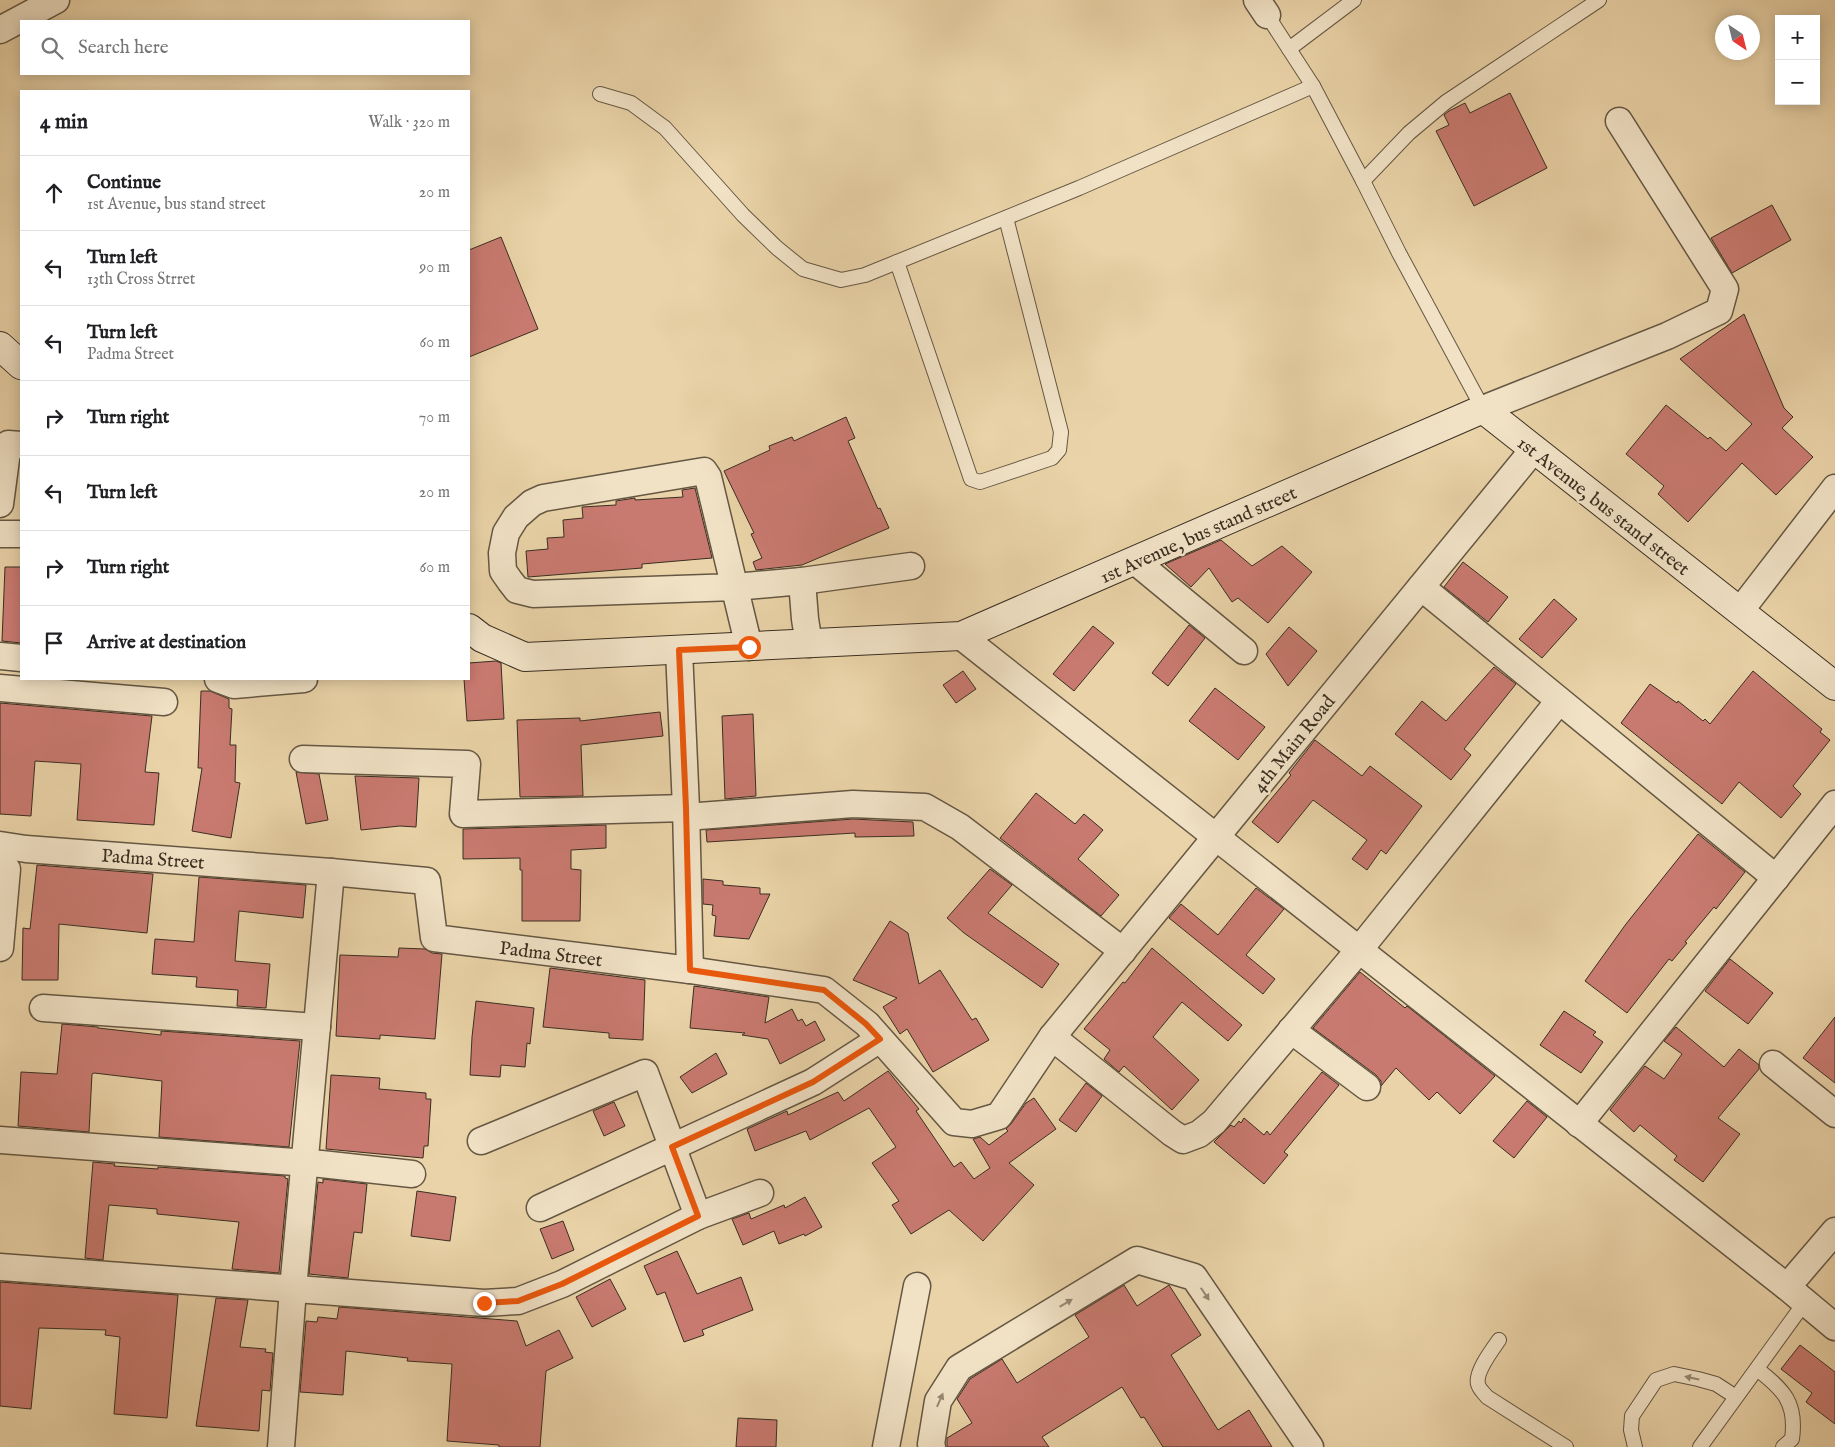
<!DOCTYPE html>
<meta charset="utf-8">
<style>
:root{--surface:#fff;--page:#f6f6f6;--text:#202124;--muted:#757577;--line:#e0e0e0}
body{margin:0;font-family:"IM FELL English",serif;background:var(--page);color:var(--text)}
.controls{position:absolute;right:15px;top:15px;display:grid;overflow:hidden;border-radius:0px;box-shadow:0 2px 12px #0003}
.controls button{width:45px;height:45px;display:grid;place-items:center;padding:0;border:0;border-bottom:1px solid var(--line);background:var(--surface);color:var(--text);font:25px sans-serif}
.compass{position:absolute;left:1715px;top:15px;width:45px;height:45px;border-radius:50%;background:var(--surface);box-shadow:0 2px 12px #0003;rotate:145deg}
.stop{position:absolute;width:15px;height:15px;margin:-11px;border:4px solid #ea580c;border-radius:50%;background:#fff}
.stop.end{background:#ea580c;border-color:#fff;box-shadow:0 1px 5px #0008}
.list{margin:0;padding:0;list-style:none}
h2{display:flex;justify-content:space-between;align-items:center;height:65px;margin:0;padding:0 20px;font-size:21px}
h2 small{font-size:16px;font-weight:400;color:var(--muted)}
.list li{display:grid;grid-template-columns:32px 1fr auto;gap:15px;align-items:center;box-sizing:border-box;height:75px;padding:0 20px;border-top:1px solid var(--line)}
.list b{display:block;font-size:19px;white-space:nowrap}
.list p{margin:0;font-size:16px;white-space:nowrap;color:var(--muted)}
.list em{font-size:16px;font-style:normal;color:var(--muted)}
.icon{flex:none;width:28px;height:28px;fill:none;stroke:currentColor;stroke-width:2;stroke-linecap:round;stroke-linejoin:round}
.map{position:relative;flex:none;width:1835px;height:1447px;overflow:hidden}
.search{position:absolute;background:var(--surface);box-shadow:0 2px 12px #0003;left:20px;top:20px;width:450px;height:55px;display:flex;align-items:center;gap:12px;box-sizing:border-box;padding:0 18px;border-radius:0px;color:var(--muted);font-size:19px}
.panel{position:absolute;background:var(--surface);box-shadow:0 2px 12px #0003;left:20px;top:90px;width:450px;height:590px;border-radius:0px}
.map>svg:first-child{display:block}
.building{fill:#c97a70;stroke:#392e21}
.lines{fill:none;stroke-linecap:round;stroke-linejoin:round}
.lane-casing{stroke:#655743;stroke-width:16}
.street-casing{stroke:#655743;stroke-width:29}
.secondary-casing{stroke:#392e21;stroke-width:30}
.lane{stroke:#f1e2c6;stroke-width:14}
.street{stroke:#f1e2c6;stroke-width:26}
.secondary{stroke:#f1e2c6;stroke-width:28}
.oneway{fill:#958874}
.route{stroke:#ea580c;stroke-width:6}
.labels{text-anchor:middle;stroke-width:5;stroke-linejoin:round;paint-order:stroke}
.street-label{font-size:19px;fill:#392e21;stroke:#f1e2c6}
</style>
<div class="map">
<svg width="1835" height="1447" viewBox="0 0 1835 1447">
<rect width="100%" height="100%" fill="#ead3a8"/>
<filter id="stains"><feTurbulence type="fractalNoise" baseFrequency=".004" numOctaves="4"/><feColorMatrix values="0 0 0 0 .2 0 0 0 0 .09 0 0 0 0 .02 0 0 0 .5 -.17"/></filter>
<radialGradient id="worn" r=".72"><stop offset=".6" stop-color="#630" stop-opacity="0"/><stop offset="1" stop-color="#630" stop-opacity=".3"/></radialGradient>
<g class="building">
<polygon points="1510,93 1547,168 1474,206 1436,131 1449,125 1444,115 1449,111 1465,103 1470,113"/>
<polygon points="1772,205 1791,240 1732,273 1711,238"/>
<polygon points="501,237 538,329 469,357 469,250"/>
<polygon points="1744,314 1784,408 1793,417 1782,428 1813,457 1776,495 1742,463 1688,522 1658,494 1664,486 1626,454 1666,405 1708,439 1710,437 1726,451 1752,424 1680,359"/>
<polygon points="846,417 855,438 848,441 878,509 880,508 889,528 802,565 756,570 753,562 762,558 751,534 754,533 724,471 770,450 769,446 792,437 794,441"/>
<polygon points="695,488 712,558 642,564 642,568 528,577 526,551 548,549 547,538 564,537 563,520 583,518 582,507 616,505 616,501 635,498 635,500 683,497 682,490"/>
<polygon points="1221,540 1252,566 1282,546 1312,572 1268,623 1238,598 1232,602 1209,568 1191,587 1165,564"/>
<polygon points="1463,562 1508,597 1488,622 1444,587"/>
<polygon points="5,567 21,567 21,643 2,641"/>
<polygon points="1554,599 1577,619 1542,658 1519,639"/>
<polygon points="1189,625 1205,638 1168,686 1152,673"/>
<polygon points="1093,626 1114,643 1074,691 1053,674"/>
<polygon points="1289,627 1317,651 1288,686 1266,654"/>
<polygon points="496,661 501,663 504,719 467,721 464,679 469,679 469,663"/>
<polygon points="1494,667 1516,684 1464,749 1471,755 1451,780 1395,734 1422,701 1446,721"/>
<polygon points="963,671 976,689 956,703 943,685"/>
<polygon points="1753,671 1822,729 1820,732 1830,740 1793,786 1801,794 1781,818 1739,782 1722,804 1621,723 1650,684 1677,703 1678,701 1703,721 1705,719 1710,724"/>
<polygon points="1215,688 1265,727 1238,760 1189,721"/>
<polygon points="201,691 210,691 229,699 229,708 232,709 230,745 236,745 235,782 240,783 231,838 192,831 202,768 198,768"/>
<polygon points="0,703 152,716 145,772 159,773 154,825 77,820 81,764 35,761 31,816 0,814"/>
<polygon points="660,712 663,736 581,745 583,796 520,797 517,720 580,718 580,721"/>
<polygon points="753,714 756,796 725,799 722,716"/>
<polygon points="1315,740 1362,776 1370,766 1422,806 1386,854 1381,850 1367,870 1352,859 1367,840 1313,800 1278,843 1252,822 1291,775 1289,773"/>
<polygon points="296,772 319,774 328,820 306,824"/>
<polygon points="355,776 419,778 416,827 400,826 361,830"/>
<polygon points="1036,793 1075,824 1084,814 1103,830 1078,859 1119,895 1101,916 1000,838"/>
<polygon points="853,819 913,822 914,836 855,837 855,833 707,842 706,830"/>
<polygon points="606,825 606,848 571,850 571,869 581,870 580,921 522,921 522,870 520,870 520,858 463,859 463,829"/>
<polygon points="1698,834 1745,872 1716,909 1714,907 1685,942 1687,943 1672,961 1669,959 1627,1013 1585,981 1626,924"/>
<polygon points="37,865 153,874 147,933 59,924 58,980 22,980 23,928 30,929"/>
<polygon points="990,869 1012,885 988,913 1059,964 1042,988 964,933 947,918"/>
<polygon points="199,877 306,885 303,918 239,911 235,961 270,964 266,1008 237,1006 238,990 196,987 197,977 152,974 155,939 194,942"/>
<polygon points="703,879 723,881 723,885 760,888 760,894 770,894 749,939 714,936 716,916 712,915 713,905 703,904"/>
<polygon points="1256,888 1284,909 1246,955 1275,979 1263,994 1169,918 1181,904 1218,935"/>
<polygon points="890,921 908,933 919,984 940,970 972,1020 976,1018 989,1040 933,1072 907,1029 900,1034 883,1007 897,998 853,980"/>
<polygon points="399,948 425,949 432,953 442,954 435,1039 380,1035 380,1039 336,1036 340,955 398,957"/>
<polygon points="1152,948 1242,1025 1228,1041 1182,1002 1153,1037 1199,1080 1172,1110 1124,1066 1119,1072 1104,1059 1110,1050 1084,1029 1123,982 1125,983"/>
<polygon points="1730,959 1773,993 1748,1024 1705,991"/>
<polygon points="550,968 645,980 643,1040 609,1038 609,1033 543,1027"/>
<polygon points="1360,972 1405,1008 1407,1006 1495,1076 1460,1114 1437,1092 1429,1100 1396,1068 1381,1086 1381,1081 1376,1075 1313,1028"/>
<polygon points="694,986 769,997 765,1023 792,1009 798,1021 802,1019 806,1026 815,1021 825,1040 780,1064 768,1039 742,1035 745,1033 690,1028"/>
<polygon points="476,1001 534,1008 530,1044 527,1043 525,1067 501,1065 500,1077 470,1075 472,1037"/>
<polygon points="1564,1011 1596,1032 1593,1035 1603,1042 1581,1073 1540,1045"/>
<polygon points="1835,1017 1835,1083 1803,1058"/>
<polygon points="62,1024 98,1027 98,1028 161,1035 161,1031 300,1041 289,1147 159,1137 162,1081 94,1073 92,1074 89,1132 18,1126 21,1072 57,1074"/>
<polygon points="1676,1027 1724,1067 1739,1049 1759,1065 1759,1069 1718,1118 1740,1134 1703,1182 1674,1160 1677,1156 1640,1125 1634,1132 1610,1110 1645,1066 1664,1079 1682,1054 1664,1041"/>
<polygon points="716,1053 727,1074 692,1093 680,1077"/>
<polygon points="888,1071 919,1109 916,1111 954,1167 961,1162 974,1179 990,1168 973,1139 980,1137 989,1145 1008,1131 1006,1129 1011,1124 1026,1103 1034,1098 1056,1129 1009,1163 1034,1185 983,1241 949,1210 911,1234 892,1205 899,1201 872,1163 896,1147 869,1108 810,1140 806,1131 755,1151 747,1129 787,1111 788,1115 838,1092 844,1101"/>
<polygon points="1322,1072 1339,1085 1284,1152 1288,1155 1264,1184 1214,1142 1231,1125 1234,1127 1239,1121 1241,1123 1244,1118 1264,1135 1267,1131 1270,1135"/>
<polygon points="331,1075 380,1078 379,1089 426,1093 426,1099 431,1099 428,1146 424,1146 423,1158 326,1149"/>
<polygon points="1086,1083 1102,1096 1076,1132 1059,1120"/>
<polygon points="1527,1101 1547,1117 1514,1158 1493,1141"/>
<polygon points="614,1102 625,1126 604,1136 593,1111"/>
<polygon points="93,1162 115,1164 114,1166 158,1169 158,1167 285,1176 285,1178 288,1179 279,1273 232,1269 239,1222 157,1214 157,1209 109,1205 103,1260 85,1258"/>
<polygon points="323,1179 367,1184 362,1233 354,1232 348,1278 309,1274 318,1182 323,1183"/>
<polygon points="417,1191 456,1197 450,1241 411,1236"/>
<polygon points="805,1197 822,1227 805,1236 804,1234 779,1244 774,1231 743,1245 732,1219 749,1213 751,1219 784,1205 785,1208"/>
<polygon points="563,1221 574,1250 552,1259 540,1229"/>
<polygon points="677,1251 697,1294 741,1277 753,1310 702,1330 704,1335 684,1342 665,1292 657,1295 644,1266"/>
<polygon points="610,1279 626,1309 592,1327 576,1297"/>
<polygon points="0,1282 178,1295 167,1418 114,1414 120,1337 105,1335 106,1330 39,1328 31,1409 0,1406"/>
<polygon points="1124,1285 1137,1306 1169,1285 1201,1335 1171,1355 1218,1430 1249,1410 1272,1447 1163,1447 1144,1417 1141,1418 1122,1387 1042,1437 1049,1447 947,1447 947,1438 972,1423 957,1399 970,1379 1002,1359 1017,1383 1089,1337 1075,1315"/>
<polygon points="216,1298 248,1300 240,1347 266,1349 265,1352 273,1353 270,1391 262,1390 259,1431 196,1426"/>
<polygon points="339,1307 517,1321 526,1346 559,1330 573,1358 546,1371 540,1447 499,1447 499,1445 447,1441 452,1364 407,1361 408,1358 346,1351 343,1395 300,1392 306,1321 317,1322 318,1317 337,1319"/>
<polygon points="1800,1345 1835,1372 1835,1424 1806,1402 1812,1393 1781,1369"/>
<polygon points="738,1418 777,1420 776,1447 736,1447"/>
</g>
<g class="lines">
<g class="lane-casing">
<g id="lane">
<polyline points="1267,15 1313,86 1363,181"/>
<polyline points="1289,49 1354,0"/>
<polyline points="600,94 631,103 665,128 743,215 777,248 803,269 841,280 865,275 1079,188 1313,86"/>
<polyline points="897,262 971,479 980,482 1052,458 1059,450 1061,432 1006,218"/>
<polyline points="1483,409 1399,253 1363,181 1409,133 1446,102 1599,0"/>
<path d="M1499 1340C1492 1350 1475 1372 1478 1384 1479 1389 1484 1393 1487 1397L1566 1447"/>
<path d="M1757 1369C1784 1390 1797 1403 1792 1439L1783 1447"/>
<polyline points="1635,1447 1631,1430 1632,1416 1656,1380 1674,1374 1698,1379 1716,1384 1736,1397"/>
<polyline points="1700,1447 1805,1302"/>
</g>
</g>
<g class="street-casing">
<g id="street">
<polyline points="1257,0 1267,15"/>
<polyline points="0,30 56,0"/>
<polyline points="1483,409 1667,336 1719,311 1725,289 1619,121"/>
<polyline points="0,504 8,444 21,445"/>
<polyline points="0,534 21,534"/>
<polyline points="1135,561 1244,651"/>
<polyline points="802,581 911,566"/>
<polyline points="1421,587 1776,878"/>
<polyline points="1740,611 1835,488"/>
<polyline points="961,636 1787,1287 1835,1327"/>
<polyline points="749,647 708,477 704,471 543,498 532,503 516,517 506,533 502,553 503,571 510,581 517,590 533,594 735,587 802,581 805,619 809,644"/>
<polyline points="679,650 686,808 690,970"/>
<polyline points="0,656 21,658"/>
<polyline points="218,679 234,685 304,679"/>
<polyline points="0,688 164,702"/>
<polyline points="303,759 467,764 463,814 686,808"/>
<polyline points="686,817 853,804 925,807 960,827 1123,951"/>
<polyline points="0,845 26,849 331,872 427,881 434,938 690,970 824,990 867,1024 954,1122 972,1124 999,1116 1052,1037 1534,449"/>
<polyline points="0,868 7,869 0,948"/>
<polyline points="43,1008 317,1027"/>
<polyline points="1291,1030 1367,1087"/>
<polyline points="1052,1037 1172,1133 1183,1140 1199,1134 1214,1122 1359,950 1559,701"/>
<polyline points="1773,1064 1835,1114"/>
<polyline points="1579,1124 1835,804"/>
<polyline points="0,1140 321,1164 412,1174"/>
<polyline points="481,1141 645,1073 698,1216"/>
<polyline points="540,1208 813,1082 880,1039"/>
<polyline points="0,1267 484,1303 518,1301 562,1284 698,1216 760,1193"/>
<polyline points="1787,1287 1835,1231"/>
<polyline points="281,1447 293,1289 331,872"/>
<polyline points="886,1447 917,1286"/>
<polyline points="932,1447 931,1444 938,1401 959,1368 1137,1260 1194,1277 1310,1447"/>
</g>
</g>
<g class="secondary-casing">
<g id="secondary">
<polyline points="0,346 21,365"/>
<polyline points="469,628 482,638 525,657 961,636 1483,409 1835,686"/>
</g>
</g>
<use href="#lane" class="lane"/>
<use href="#street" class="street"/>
<use href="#secondary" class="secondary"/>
</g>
<defs><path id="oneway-solid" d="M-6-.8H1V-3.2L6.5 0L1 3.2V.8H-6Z" transform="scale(1.25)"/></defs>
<g class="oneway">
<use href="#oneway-solid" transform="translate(1205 1294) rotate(56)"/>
<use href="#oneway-solid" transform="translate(1066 1303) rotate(-31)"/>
<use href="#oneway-solid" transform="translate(1692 1378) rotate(-168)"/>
<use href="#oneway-solid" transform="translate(940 1400) rotate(-66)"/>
</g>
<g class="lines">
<polyline class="route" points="484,1303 518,1301 562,1284 698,1216 672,1147 813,1082 880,1039 866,1024 824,990 690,970 686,808 679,650 749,647"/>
</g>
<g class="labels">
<g class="street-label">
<text transform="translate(1604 505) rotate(38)" y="7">1st Avenue, bus stand street</text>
<text transform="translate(1198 534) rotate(-24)" y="7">1st Avenue, bus stand street</text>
<text transform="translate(1293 743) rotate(-51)" y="7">4th Main Road</text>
<text transform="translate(153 858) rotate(4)" y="7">Padma Street</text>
<text transform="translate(551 953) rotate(7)" y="7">Padma Street</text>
</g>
</g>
<rect width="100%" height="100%" filter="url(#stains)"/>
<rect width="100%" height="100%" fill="url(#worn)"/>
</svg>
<div class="controls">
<button>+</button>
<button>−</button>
</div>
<svg class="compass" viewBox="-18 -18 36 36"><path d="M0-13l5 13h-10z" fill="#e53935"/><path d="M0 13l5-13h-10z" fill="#757577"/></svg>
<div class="stop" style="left:749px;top:647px"></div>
<div class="stop end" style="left:484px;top:1303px"></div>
<div class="search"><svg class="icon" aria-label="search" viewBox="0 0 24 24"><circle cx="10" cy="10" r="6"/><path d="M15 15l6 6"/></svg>Search here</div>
<section class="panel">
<h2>4 min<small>Walk · 320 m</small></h2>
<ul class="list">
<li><svg class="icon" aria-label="ahead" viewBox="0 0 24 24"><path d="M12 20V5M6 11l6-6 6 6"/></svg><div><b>Continue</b><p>1st Avenue, bus stand street</p></div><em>20 m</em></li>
<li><svg class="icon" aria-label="left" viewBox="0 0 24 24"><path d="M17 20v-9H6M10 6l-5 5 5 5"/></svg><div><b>Turn left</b><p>13th Cross Strret</p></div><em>90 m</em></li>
<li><svg class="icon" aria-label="left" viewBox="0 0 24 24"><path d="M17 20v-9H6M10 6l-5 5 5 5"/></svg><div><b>Turn left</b><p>Padma Street</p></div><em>60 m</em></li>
<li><svg class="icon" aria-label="right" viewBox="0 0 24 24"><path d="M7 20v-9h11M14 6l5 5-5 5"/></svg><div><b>Turn right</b></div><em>70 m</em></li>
<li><svg class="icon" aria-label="left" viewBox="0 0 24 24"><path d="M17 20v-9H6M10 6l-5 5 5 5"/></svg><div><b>Turn left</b></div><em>20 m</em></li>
<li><svg class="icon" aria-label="right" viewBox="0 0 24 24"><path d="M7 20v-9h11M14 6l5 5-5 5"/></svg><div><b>Turn right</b></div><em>60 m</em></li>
<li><svg class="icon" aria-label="arrive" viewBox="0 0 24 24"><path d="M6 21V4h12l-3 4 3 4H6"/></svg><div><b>Arrive at destination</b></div></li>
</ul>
</section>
</div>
